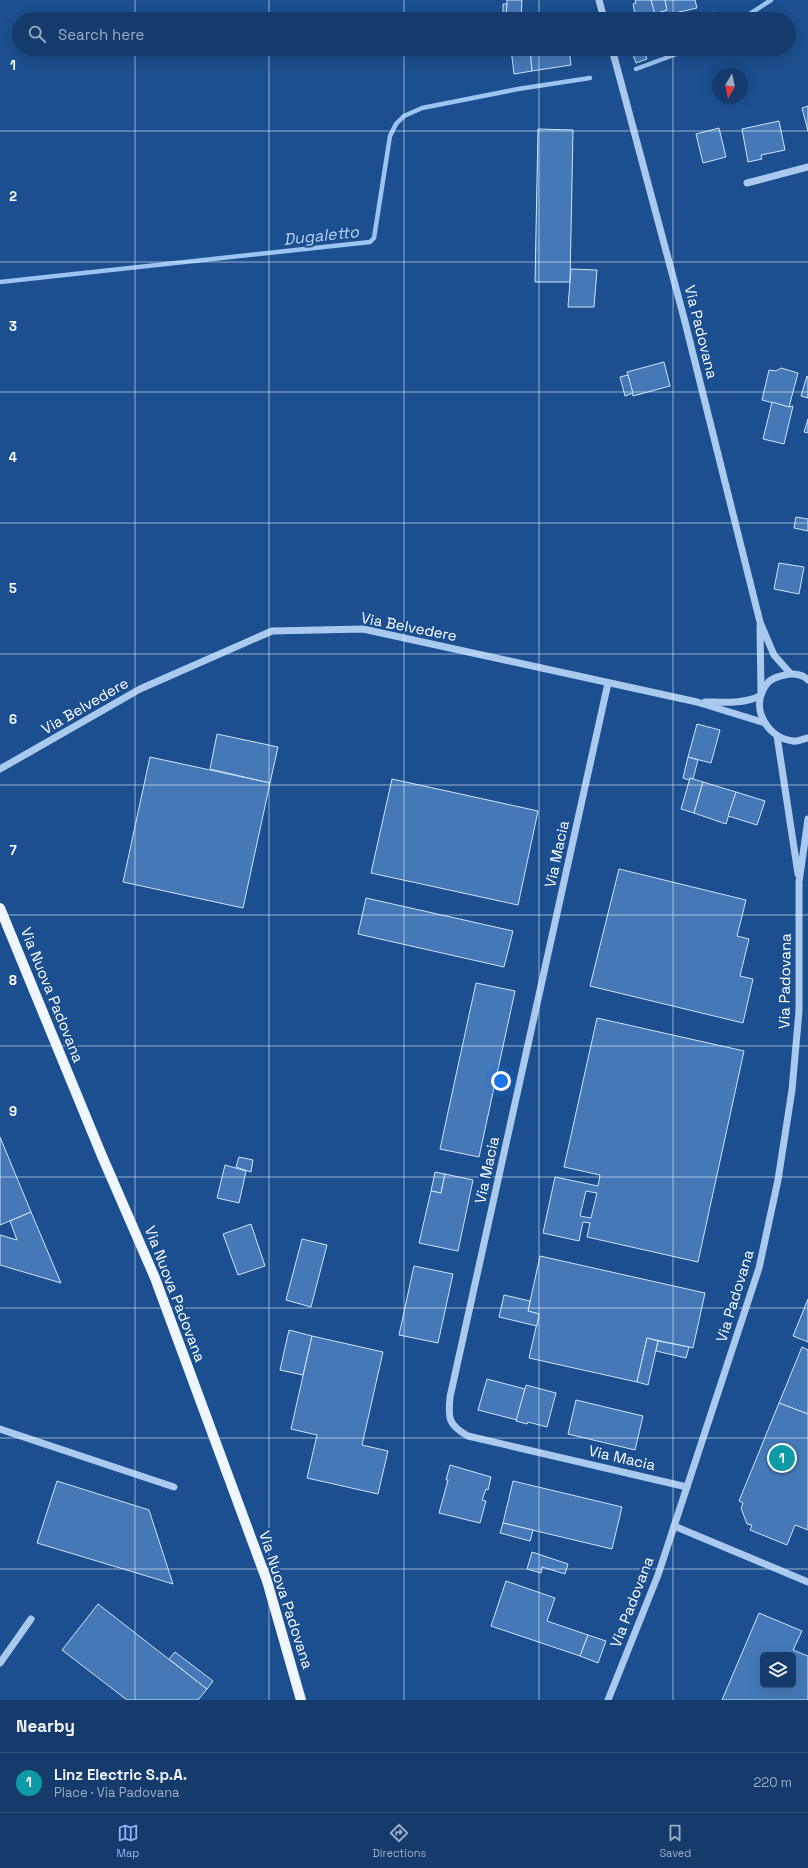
<!DOCTYPE html>
<meta charset="utf-8">
<style>
:root{--surface:#143b6b;--page:#214673;--text:#f1f3f6;--muted:#9dadc1;--line:#33557e;--accent:#95b2f1}
body{margin:0;font-family:"Space Grotesk",sans-serif;background:var(--page);color:var(--text)}
.controls{position:absolute;right:12px;bottom:12px;display:grid;overflow:hidden;border-radius:6px;box-shadow:0 4px 16px #0002}
.controls button{width:36px;height:36px;display:grid;place-items:center;padding:0;border:0;border-bottom:1px solid var(--line);background:var(--surface);color:var(--text);font:20px sans-serif}
.compass{position:absolute;left:712px;top:68px;width:36px;height:36px;border-radius:50%;background:var(--surface);box-shadow:0 4px 16px #0002;rotate:189deg}
.you{position:absolute;left:501px;top:1081px;width:14px;height:14px;margin:-10px;border:3px solid #fff;border-radius:50%;background:#1a73e8;box-shadow:0 0 0 6px #1a73e833}
.badge{display:grid;place-items:center;width:26px;height:26px;border-radius:50%;background:var(--accent);color:#fff;font-size:13px;font-weight:700}
.pin{position:absolute;translate:-50% -50%;border:2px solid #fff;box-shadow:0 1px 4px #0006}
.list{margin:0;padding:0;list-style:none}
h2{display:flex;justify-content:space-between;align-items:center;height:52px;margin:0;padding:0 16px;font-size:17px}
h2 small{font-size:13px;font-weight:400;color:var(--muted)}
.list li{display:grid;grid-template-columns:26px 1fr auto;gap:12px;align-items:center;box-sizing:border-box;height:60px;padding:0 16px;border-top:1px solid var(--line)}
.list b{display:block;font-size:15px;white-space:nowrap}
.list p{margin:0;font-size:13px;white-space:nowrap;color:var(--muted)}
.list em{font-size:13px;font-style:normal;color:var(--muted)}
.icon{flex:none;width:22px;height:22px;fill:none;stroke:currentColor;stroke-width:2;stroke-linecap:round;stroke-linejoin:round}
.map{position:relative;flex:none;width:808px;height:1700px;overflow:hidden}
.search{position:absolute;background:var(--surface);box-shadow:0 4px 16px #0002;left:12px;right:12px;top:12px;height:44px;display:flex;align-items:center;gap:10px;box-sizing:border-box;padding:0 14px;border-radius:22px;color:var(--muted);font-size:15px}
.sheet{height:112px;background:var(--surface)}
nav{display:flex;justify-content:space-around;align-items:center;box-sizing:border-box;height:56px;border-top:1px solid var(--line);background:var(--surface);font-size:11px;color:var(--muted)}
nav a{display:grid;justify-items:center;gap:2px}
nav .on{color:var(--accent)}
.map>svg:first-child{display:block}
.lines{fill:none;stroke-linecap:round;stroke-linejoin:round}
.stream{stroke:#9cc4f0;stroke-width:4.5}
.building{fill:#4478b7;stroke:#cfe3fa;fill-rule:evenodd}
.minor{stroke:#a9c9ee;stroke-width:7}
.major{stroke:#f0f6ff;stroke-width:10}
.grid{fill:none;stroke:#fff;stroke-width:1;stroke-opacity:0.55}
.labels{text-anchor:middle;stroke-width:4;stroke-linejoin:round;paint-order:stroke}
.street-label{font-size:15px;fill:#fff;stroke:#1b4f8f}
.water-label{font-size:16px;font-style:italic;fill:#b5d3f5;stroke:#1b4f8f}
.grid-label{font-size:13px;text-anchor:middle;font-weight:bold;fill:#fff;stroke:#1b4f8f;stroke-width:4;stroke-linejoin:round;paint-order:stroke}
</style>
<div class="map">
<svg width="808" height="1700" viewBox="0 0 808 1700">
<rect width="100%" height="100%" fill="#1b4f8f"/>
<g class="lines">
<g class="stream">
<polyline points="742,19 771,0"/>
<polyline points="636,69 690,49"/>
<polyline points="0,282 370,242 374,238 390,136 396,124 404,116 422,108 518,89 590,78"/>
</g>
</g>
<g class="building">
<polygon points="507,0 522,0 521,19 506,19"/>
<polygon points="635,0 651,0 657,17 636,19 633,4 636,3"/>
<polygon points="651,0 665,0 667,10 655,14"/>
<polygon points="665,0 695,0 697,8 657,17 655,14 667,10"/>
<polygon points="503,4 507,4 506,14 503,14"/>
<polygon points="715,12 717,19 700,19 699,17"/>
<rect x="533" y="13" width="11" height="6"/>
<polygon points="563,14 572,14 573,19 554,19 554,17 563,17"/>
<polygon points="511,49 530,49 532,71 514,74"/>
<polygon points="530,49 569,49 571,65 532,71"/>
<polygon points="631,49 643,49 647,59 636,63"/>
<polygon points="808,106 808,131 802,108"/>
<polygon points="779,121 785,150 761,155 762,159 748,162 742,129"/>
<polygon points="719,128 726,157 703,163 696,134"/>
<polygon points="538,129 573,130 570,282 535,282"/>
<polygon points="571,269 597,270 594,307 568,307"/>
<polygon points="664,362 670,386 633,396 627,372"/>
<polygon points="781,368 798,373 789,407 762,400 769,370 776,371"/>
<polygon points="628,375 633,393 625,396 620,377"/>
<polygon points="807,376 808,377 808,398 801,396"/>
<polygon points="772,402 789,407 793,406 784,444 763,439"/>
<polygon points="808,419 808,433 804,432"/>
<polygon points="796,517 808,519 808,531 794,528"/>
<polygon points="779,563 804,567 799,594 774,589"/>
<polygon points="697,724 720,730 711,763 688,757"/>
<polygon points="217,734 278,747 270,783 210,769"/>
<polygon points="150,757 270,783 243,908 123,882"/>
<polygon points="688,757 698,760 693,779 690,778 689,780 683,778"/>
<polygon points="690,778 703,782 694,813 681,809"/>
<polygon points="392,779 538,811 518,905 371,873"/>
<polygon points="703,782 736,792 726,824 694,813"/>
<polygon points="736,792 765,801 757,825 728,816"/>
<polygon points="619,869 746,900 737,936 749,939 740,976 753,979 743,1023 590,986"/>
<polygon points="366,898 513,931 504,967 358,934"/>
<polygon points="476,983 515,991 479,1157 440,1149"/>
<path d="M597 1018 744 1051 698 1262 587 1237 590 1223 583 1222 579 1241 543 1233 555 1177 598 1186 600 1175 564 1167ZM586 1191 597 1193 591 1218 580 1216Z"/>
<polygon points="0,1137 31,1212 0,1225"/>
<polygon points="239,1157 253,1160 251,1172 236,1167"/>
<polygon points="225,1165 246,1171 239,1203 217,1198"/>
<polygon points="435,1172 445,1174 441,1193 431,1191"/>
<polygon points="445,1174 473,1180 458,1251 419,1243 431,1191 441,1193"/>
<polygon points="31,1212 61,1283 0,1265 0,1235 17,1240 10,1221"/>
<polygon points="251,1224 265,1266 238,1275 223,1234"/>
<polygon points="302,1239 327,1245 311,1307 286,1300"/>
<polygon points="540,1256 705,1293 693,1348 647,1338 637,1382 529,1358 539,1314 528,1311"/>
<polygon points="414,1266 453,1274 438,1343 399,1335"/>
<polygon points="504,1295 530,1301 528,1311 539,1314 537,1326 499,1317"/>
<polygon points="808,1299 808,1342 793,1336"/>
<polygon points="289,1330 312,1336 303,1375 280,1370"/>
<polygon points="312,1336 383,1352 362,1445 388,1451 378,1494 307,1478 317,1435 291,1429"/>
<polygon points="647,1338 658,1341 648,1385 637,1382"/>
<polygon points="658,1341 689,1347 686,1358 656,1351"/>
<polygon points="802,1347 808,1350 808,1414 779,1403"/>
<polygon points="487,1379 525,1389 517,1420 478,1410"/>
<polygon points="526,1385 556,1393 547,1427 528,1422 527,1424 516,1421"/>
<polygon points="576,1400 643,1416 635,1450 568,1434"/>
<polygon points="779,1403 808,1414 808,1530 795,1525 787,1545 750,1530 752,1525 747,1524 741,1508 743,1503 739,1501"/>
<polygon points="450,1465 491,1477 488,1490 486,1489 482,1500 486,1501 480,1523 439,1513 448,1480 446,1480"/>
<polygon points="57,1481 149,1510 173,1584 37,1543"/>
<polygon points="513,1481 622,1507 612,1549 503,1523"/>
<polygon points="503,1523 533,1530 530,1541 500,1533"/>
<polygon points="532,1552 568,1564 565,1574 542,1567 541,1573 527,1569"/>
<polygon points="506,1581 555,1598 547,1621 588,1635 580,1656 491,1626"/>
<polygon points="98,1604 207,1689 198,1700 127,1700 62,1650"/>
<path d="M759 1613 802 1631 793 1650 808 1656V1700H722ZM763 1655H793V1685H763Z"/>
<polygon points="588,1635 606,1641 598,1663 580,1656"/>
<polygon points="175,1652 213,1681 207,1689 169,1659"/>
</g>
<g class="lines">
<g class="minor">
<polyline points="599,0 604,19"/>
<polyline points="612,49 684,318 760,622 774,655 790,673"/>
<polyline points="747,183 808,167"/>
<polyline points="760,626 761,692"/>
<path d="M808 680C803 674 792 673 785 675 781 676 776 677 773 679 768 681 765 686 763 690 752 712 769 738 793 741 797 742 803 739 808 738"/>
<path d="M608 683 450 1397C448 1418 448 1425 468 1436L687 1487"/>
<path d="M705 702C723 702 744 704 760 696"/>
<polyline points="777,736 798,874"/>
<polyline points="0,769 140,689 272,631 363,629 697,702 765,723"/>
<polyline points="0,1429 174,1487"/>
<polyline points="674,1526 808,1582"/>
<polyline points="0,1663 31,1619"/>
<polyline points="608,1700 658,1575 759,1268 778,1180 792,1090 799,1011 799,882 808,819"/>
</g>
<polyline class="major" points="0,908 102,1156 155,1278 267,1581 301,1700"/>
</g>
<path class="grid" d="M135 0V19M269 0V19M404 0V19M539 0V19M673 0V19M135 49V1700M269 49V1700M404 49V1700M539 49V1700M673 49V1700M0 131H808M0 262H808M0 392H808M0 523H808M0 654H808M0 785H808M0 915H808M0 1046H808M0 1177H808M0 1308H808M0 1438H808M0 1569H808"/>
<g class="labels">
<g class="street-label">
<text transform="translate(701 332) rotate(76)" y="5">Via Padovana</text>
<text transform="translate(409 627) rotate(11)" y="5">Via Belvedere</text>
<text transform="translate(85 706) rotate(-30)" y="5">Via Belvedere</text>
<text transform="translate(557 854) rotate(-78)" y="5">Via Macia</text>
<text transform="translate(785 981) rotate(-89)" y="5">Via Padovana</text>
<text transform="translate(52 995) rotate(68)" y="5">Via Nuova Padovana</text>
<text transform="translate(487 1170) rotate(-78)" y="5">Via Macia</text>
<text transform="translate(175 1294) rotate(69)" y="5">Via Nuova Padovana</text>
<text transform="translate(735 1296) rotate(-73)" y="5">Via Padovana</text>
<text transform="translate(622 1458) rotate(13)" y="5">Via Macia</text>
<text transform="translate(286 1600) rotate(72)" y="5">Via Nuova Padovana</text>
<text transform="translate(632 1602) rotate(-69)" y="5">Via Padovana</text>
</g>
<g class="water-label">
<text transform="translate(321 235) rotate(-6)" y="6">Dugaletto</text>
</g>
</g>
<g class="grid-label">
<text x="13" y="70">1</text>
<text x="13" y="201">2</text>
<text x="13" y="331">3</text>
<text x="13" y="462">4</text>
<text x="13" y="593">5</text>
<text x="13" y="724">6</text>
<text x="13" y="855">7</text>
<text x="13" y="985">8</text>
<text x="13" y="1116">9</text>
</g>
</svg>
<div class="controls">
<button><svg class="icon" aria-label="layers" viewBox="0 0 24 24"><path d="M12 4l9 5-9 5-9-5zM3 14l9 5 9-5"/></svg></button>
</div>
<svg class="compass" viewBox="-18 -18 36 36"><path d="M0-13l5 13h-10z" fill="#e53935"/><path d="M0 13l5-13h-10z" fill="#9dadc1"/></svg>
<div class="you"></div>
<div class="pin badge" style="left:782px;top:1458px;background:#0f9aa8">1</div>
<div class="search"><svg class="icon" aria-label="search" viewBox="0 0 24 24"><circle cx="10" cy="10" r="6"/><path d="M15 15l6 6"/></svg>Search here</div>
</div>
<section class="sheet">
<h2>Nearby<small></small></h2>
<ul class="list">
<li><span class="badge" style="background:#0f9aa8">1</span><div><b>Linz Electric S.p.A.</b><p>Place · Via Padovana</p></div><em>220 m</em></li>
</ul>
</section>
<nav>
<a class="on"><svg class="icon" aria-label="map" viewBox="0 0 24 24"><path d="M3 6l6-2 6 2 6-2v14l-6 2-6-2-6 2zM9 4v14M15 6v14"/></svg>Map</a>
<a><svg class="icon" aria-label="directions" viewBox="0 0 24 24"><path d="M12 3l9 9-9 9-9-9zM9 14v-3h6M13 9l2 2-2 2"/></svg>Directions</a>
<a><svg class="icon" aria-label="saved" viewBox="0 0 24 24"><path d="M7 4h10v16l-5-4-5 4z"/></svg>Saved</a>
</nav>
